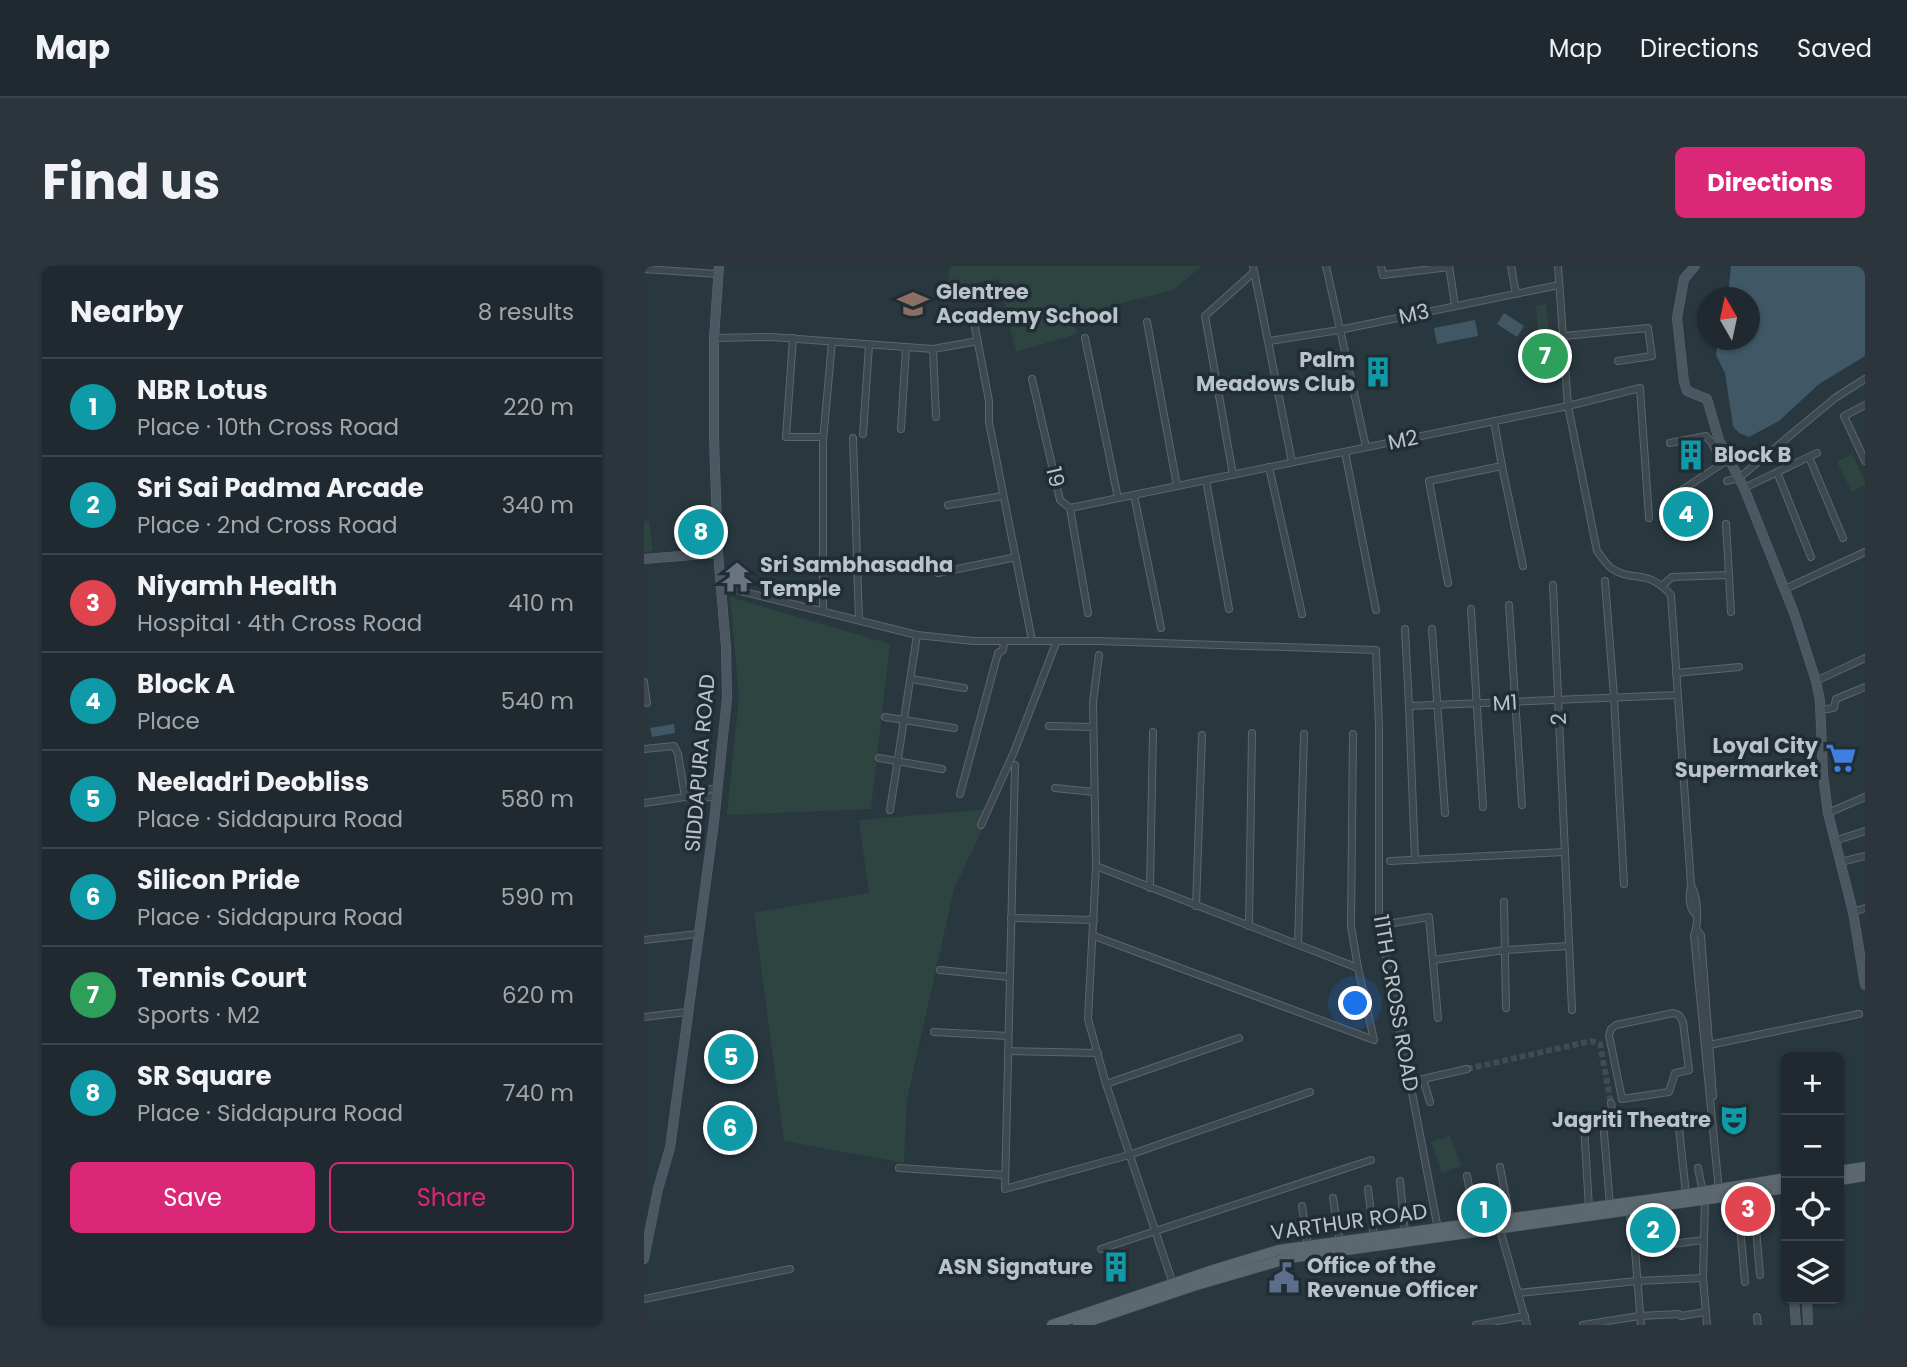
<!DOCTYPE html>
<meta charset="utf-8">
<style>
:root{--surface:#1f292f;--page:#2c353b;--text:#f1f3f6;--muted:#a1a6aa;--line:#3c454b;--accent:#db2777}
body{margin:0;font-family:Poppins,sans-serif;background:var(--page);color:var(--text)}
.controls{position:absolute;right:21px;bottom:21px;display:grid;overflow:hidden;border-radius:10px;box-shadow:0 2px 5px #0004}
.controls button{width:63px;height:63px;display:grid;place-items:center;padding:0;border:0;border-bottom:2px solid var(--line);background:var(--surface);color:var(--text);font:35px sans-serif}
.compass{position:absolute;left:1053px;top:21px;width:63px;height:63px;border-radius:50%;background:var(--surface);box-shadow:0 2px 5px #0004;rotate:351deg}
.you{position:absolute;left:712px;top:738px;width:24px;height:24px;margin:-18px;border:5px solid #fff;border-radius:50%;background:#1a73e8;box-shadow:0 0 0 10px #1a73e833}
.badge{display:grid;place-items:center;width:46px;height:46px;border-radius:50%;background:var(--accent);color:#fff;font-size:23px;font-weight:700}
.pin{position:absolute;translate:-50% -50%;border:4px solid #fff;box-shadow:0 2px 7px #0006}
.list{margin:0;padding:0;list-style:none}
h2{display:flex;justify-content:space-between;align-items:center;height:91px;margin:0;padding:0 28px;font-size:30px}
h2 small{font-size:23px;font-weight:400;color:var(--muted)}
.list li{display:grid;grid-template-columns:46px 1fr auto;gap:21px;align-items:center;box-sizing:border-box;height:98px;padding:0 28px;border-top:2px solid var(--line)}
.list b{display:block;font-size:26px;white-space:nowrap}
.list p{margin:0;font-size:23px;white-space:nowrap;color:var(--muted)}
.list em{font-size:23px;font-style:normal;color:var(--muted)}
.actions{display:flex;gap:14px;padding:21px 28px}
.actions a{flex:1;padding:16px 0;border:2px solid var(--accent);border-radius:10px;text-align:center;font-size:24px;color:var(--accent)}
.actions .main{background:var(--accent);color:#fff}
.icon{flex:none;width:38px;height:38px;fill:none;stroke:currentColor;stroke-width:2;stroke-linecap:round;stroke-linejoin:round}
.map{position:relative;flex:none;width:1221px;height:1059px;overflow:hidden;border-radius:10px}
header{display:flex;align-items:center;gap:42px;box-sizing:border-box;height:98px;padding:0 35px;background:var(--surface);border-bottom:2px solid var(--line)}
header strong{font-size:33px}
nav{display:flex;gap:38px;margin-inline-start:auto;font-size:24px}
.intro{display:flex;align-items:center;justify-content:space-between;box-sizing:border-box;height:168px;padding:0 42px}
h1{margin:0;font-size:49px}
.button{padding:18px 32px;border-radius:10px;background:var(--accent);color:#fff;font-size:24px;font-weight:700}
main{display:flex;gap:42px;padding:0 42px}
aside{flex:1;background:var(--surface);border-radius:10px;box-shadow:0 2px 5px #0004}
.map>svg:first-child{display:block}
.green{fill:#2e4440}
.water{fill:#405866}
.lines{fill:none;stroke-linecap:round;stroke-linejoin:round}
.street-tunnel{stroke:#3f4c54;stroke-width:6;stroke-dasharray:6 3;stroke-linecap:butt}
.street-casing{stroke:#5a666c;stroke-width:8}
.secondary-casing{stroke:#5a666c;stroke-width:10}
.primary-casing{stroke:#49545b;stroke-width:11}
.street{stroke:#3d484f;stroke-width:6}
.secondary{stroke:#4b5862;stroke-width:9}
.primary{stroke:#5b686f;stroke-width:10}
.labels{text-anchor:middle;stroke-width:7;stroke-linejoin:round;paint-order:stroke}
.poi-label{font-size:21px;font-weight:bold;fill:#b9c3c9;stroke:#212d34;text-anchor:start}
.street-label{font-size:21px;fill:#b9c3c9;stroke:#212d34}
</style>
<header>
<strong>Map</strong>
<nav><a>Map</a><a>Directions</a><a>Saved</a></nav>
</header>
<div class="intro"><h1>Find us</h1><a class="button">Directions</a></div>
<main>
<aside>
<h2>Nearby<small>8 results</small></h2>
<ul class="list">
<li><span class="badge" style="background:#0f9aa8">1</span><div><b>NBR Lotus</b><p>Place · 10th Cross Road</p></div><em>220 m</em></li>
<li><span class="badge" style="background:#0f9aa8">2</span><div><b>Sri Sai Padma Arcade</b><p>Place · 2nd Cross Road</p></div><em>340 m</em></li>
<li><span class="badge" style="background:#e0444e">3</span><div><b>Niyamh Health</b><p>Hospital · 4th Cross Road</p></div><em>410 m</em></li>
<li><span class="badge" style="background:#0f9aa8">4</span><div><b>Block A</b><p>Place</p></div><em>540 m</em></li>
<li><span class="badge" style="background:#0f9aa8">5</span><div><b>Neeladri Deobliss</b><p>Place · Siddapura Road</p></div><em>580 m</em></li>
<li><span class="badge" style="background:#0f9aa8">6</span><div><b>Silicon Pride</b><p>Place · Siddapura Road</p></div><em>590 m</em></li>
<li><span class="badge" style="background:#2e9e5b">7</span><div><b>Tennis Court</b><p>Sports · M2</p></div><em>620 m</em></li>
<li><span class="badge" style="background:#0f9aa8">8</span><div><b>SR Square</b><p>Place · Siddapura Road</p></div><em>740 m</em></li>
</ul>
<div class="actions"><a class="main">Save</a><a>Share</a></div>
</aside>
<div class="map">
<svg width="1221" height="1059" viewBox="0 0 1221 1059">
<rect width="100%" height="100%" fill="#29373f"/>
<g class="green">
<polygon points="306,0 558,0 529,24 428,50 433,68 372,86 355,13 303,23"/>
<polygon points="902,38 905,64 894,65 892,39"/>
<polygon points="906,76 908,103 897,104 894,77"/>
<polygon points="1208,188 1221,214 1221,219 1208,226 1193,196"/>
<polygon points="0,255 5,255 9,285 0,286"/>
<polygon points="86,331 246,378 227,543 83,549 95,431"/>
<polygon points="348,543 310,623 263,833 260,897 140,875 110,647 225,627 215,554"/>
<polygon points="806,870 817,900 798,907 787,876"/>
</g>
<g class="water">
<polygon points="1087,0 1221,0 1221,90 1175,118 1135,155 1105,171 1095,167 1089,160 1081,107 1072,89 1074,74 1106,74 1106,32 1084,31"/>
<polygon points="860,47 880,60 873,71 853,58"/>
<polygon points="831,54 834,70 793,78 790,62"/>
<polygon points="30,458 31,467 8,471 6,462"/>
</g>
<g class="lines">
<polyline class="street-tunnel" points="823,803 947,775 956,778 967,837"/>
<g class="street-casing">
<g id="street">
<polyline points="609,0 648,196"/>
<polyline points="682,0 722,181"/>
<polyline points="737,0 739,9 805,1"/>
<polyline points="805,0 811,39"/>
<polyline points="867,0 872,28"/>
<polyline points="914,0 924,140 996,122 1005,252"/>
<polyline points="0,3 74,8"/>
<polyline points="328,46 345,135 345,156 387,369"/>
<polyline points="503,56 533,220"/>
<polyline points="920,70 1004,62 1008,90 974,95"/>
<polyline points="70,72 127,71 289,83 334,75"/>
<polyline points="149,72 142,171 179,171"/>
<polyline points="441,72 474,232"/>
<polyline points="625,75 695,64 915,19"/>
<polyline points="289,83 292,151"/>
<polyline points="388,113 416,234 426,242 444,347"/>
<polyline points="1221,139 1200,150 1221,195"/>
<polyline points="257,163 262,82"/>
<polyline points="219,168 225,79"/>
<polyline points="209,172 215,354"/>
<polyline points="1026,177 1062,170 1068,177 1075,174"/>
<polyline points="1068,177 1073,188"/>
<polyline points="701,186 732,344"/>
<polyline points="1165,191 1199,272"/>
<polyline points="858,200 879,300"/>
<polyline points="625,201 658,348"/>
<polyline points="1133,206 1167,291"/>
<polyline points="589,209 561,50 610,6"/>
<polyline points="562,214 585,343"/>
<polyline points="1083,215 1095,212 1191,132 1221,113"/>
<polyline points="1100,222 1173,187"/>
<polyline points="1035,226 1085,193"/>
<polyline points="490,229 517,362"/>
<polyline points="304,239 359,230"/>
<path d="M426 242 924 140 953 285C957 290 962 298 967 302 988 317 1004 302 1027 329L1047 619C1045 630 1044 639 1051 648"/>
<polyline points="294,307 372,291"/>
<polyline points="1085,309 1087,346"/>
<polyline points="961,315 970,431 980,618"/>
<polyline points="804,317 785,215 858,200 850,155"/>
<polyline points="909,319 928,744"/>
<polyline points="1019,319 1028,311 1085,309 1082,258"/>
<polyline points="76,320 273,369 329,375 453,375 732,384 735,461 735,653 794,963"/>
<polyline points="1141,323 1221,286"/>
<polyline points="865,339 878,539"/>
<polyline points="827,343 839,541"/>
<polyline points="179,345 179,175 188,76"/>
<polyline points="761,363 765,440 1033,429"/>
<polyline points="788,363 801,547"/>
<polyline points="455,389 449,436 452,600 444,753 462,818 530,1021"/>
<polyline points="1032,407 1095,401"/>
<polyline points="267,413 320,422"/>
<polyline points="1172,415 1221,392"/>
<polyline points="0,416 3,437"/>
<polyline points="765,440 771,594"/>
<polyline points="1176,444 1190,442 1192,433 1221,421"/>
<polyline points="241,451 310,462"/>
<polyline points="405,460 449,461"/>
<polyline points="709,468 707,660 714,702"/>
<polyline points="0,483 30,480 34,488 41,531"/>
<polyline points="235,492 298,503"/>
<polyline points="371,499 361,923 485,889 666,826"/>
<polyline points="411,522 450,526"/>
<polyline points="316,528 354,387 359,384 360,376"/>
<polyline points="41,531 52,533 73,530"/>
<polyline points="0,537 41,531 50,526 74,522"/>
<polyline points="246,544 273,369"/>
<polyline points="1184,547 1221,531"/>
<polyline points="337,559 370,486 412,377"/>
<polyline points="1190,575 1221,565"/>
<polyline points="746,595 921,586"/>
<polyline points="1197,596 1221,590"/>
<path d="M1048 621C1054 633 1055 657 1050 669L1075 925"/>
<polyline points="506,622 509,466"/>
<polyline points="860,636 862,742"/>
<polyline points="552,640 558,469"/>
<polyline points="1209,646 1221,642"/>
<polyline points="367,652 450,654"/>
<polyline points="749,657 785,651 794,752"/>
<polyline points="605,660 608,467"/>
<polyline points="1052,663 1057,669 1069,830"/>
<polyline points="450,670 730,774 714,702 452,600"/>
<polyline points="0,674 54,668"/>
<polyline points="654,679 660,468"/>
<polyline points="789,694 861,684 925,680"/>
<polyline points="296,704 365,711"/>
<polygon points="1029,747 1035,749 1039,756 1045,804 1031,807 1025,826 978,833 965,769 967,763 972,759"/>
<polyline points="0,751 43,746"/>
<polyline points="290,766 364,770"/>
<polyline points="1065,779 1215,748"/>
<polyline points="364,785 454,787"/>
<polyline points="779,813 823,803"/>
<polyline points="766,815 779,813 786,836"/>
<polyline points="462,818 595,772"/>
<polyline points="1035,862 1042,928"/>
<polyline points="960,867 966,939"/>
<polyline points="856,901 866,952"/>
<polyline points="255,902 360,909"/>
<polyline points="1054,902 1058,922"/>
<polyline points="823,910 832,957"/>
<polyline points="756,915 761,967"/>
<polyline points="1195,920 1196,963"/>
<polyline points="724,923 730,971"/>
<polyline points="1109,926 1116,1009"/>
<polyline points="1093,928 1101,1016"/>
<polyline points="689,932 696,976"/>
<polyline points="1061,934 1059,1012 1063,1059"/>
<polyline points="658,940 664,980"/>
<path d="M945 942 940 860C947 852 960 852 968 845L967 837"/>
<polyline points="985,942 991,984 997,1059"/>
<polyline points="855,960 883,1059"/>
<polyline points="1027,978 1060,974"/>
<polyline points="457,983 727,894"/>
<polyline points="874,1027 993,1015 1059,1012"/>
<polyline points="0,1033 146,1003"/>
<polyline points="1113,1051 1114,1059"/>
<polyline points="832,1059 881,1050"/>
<polyline points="939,1059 995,1050 1035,1048 1037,1050 1061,1046"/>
</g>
</g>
<g class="secondary-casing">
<g id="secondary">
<polyline points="1051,0 1040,13 1033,52 1040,116 1043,125 1063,133 1075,174 1100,222 1150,347 1172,415 1176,435 1179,509 1184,547 1209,646 1221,719"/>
<polyline points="0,293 74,287"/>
<polyline points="0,993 14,923 26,882 70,556 83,432 82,381 74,287 70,173 70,72 75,0"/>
<polyline points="1150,1033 1152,1059"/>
<polyline points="1163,1033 1164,1059"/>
</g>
</g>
<g class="primary-casing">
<g id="primary">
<polyline points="1195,905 1221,901"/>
<polyline points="1195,914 1221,910"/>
<polyline points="408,1059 569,1004 635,984 1032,930 1142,912"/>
<polyline points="434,1059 549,1020 645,992 1142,922"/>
</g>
</g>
<use href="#street" class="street"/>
<use href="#secondary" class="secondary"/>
<use href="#primary" class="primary"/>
</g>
<defs>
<g id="school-bare" transform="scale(2.415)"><path d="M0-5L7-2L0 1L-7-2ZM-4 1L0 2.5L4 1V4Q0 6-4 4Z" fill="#8d6e63" stroke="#212d34" stroke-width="2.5" paint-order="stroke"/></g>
<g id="building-bare" transform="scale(2.415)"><path d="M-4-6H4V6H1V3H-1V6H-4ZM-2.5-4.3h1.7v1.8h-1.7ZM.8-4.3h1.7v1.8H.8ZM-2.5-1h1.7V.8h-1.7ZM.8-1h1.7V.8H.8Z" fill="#0f9aa8" stroke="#212d34" stroke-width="2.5" paint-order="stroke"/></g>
<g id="temple-bare" transform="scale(2.415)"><path d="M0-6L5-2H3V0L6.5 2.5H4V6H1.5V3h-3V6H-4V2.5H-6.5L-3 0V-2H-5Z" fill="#6b7280" stroke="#212d34" stroke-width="2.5" paint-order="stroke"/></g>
<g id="supermarket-bare" transform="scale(2.415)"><path d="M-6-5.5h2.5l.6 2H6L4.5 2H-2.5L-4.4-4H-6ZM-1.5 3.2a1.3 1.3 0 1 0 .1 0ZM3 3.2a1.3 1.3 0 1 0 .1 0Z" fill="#3f7fe0" stroke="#212d34" stroke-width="2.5" paint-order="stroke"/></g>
<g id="theatre-bare" transform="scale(2.415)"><path d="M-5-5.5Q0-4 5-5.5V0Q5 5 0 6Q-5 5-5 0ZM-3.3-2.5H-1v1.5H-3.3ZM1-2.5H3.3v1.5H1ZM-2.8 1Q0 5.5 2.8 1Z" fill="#0f9aa8" stroke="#212d34" stroke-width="2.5" paint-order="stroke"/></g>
<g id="civic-bare" transform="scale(2.415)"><path d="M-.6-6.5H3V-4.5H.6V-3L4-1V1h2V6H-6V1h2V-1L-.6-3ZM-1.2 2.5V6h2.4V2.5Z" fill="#5c6f8a" stroke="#212d34" stroke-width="2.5" paint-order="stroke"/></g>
</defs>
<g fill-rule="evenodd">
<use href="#school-bare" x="269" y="38"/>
<use href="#building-bare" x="734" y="106"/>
<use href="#building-bare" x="1047" y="189"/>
<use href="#temple-bare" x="93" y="311"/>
<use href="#supermarket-bare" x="1197" y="492"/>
<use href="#theatre-bare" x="1090" y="854"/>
<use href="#building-bare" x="472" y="1001"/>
<use href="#civic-bare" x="640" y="1012"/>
</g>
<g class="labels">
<g class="poi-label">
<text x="292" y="33">Glentree<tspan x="292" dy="24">Academy School</tspan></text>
<text x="711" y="101" text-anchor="end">Palm<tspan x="711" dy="24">Meadows Club</tspan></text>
<text x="1070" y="196">Block B</text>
<text x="116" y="306">Sri Sambhasadha<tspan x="116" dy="24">Temple</tspan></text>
<text x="1174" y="487" text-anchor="end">Loyal City<tspan x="1174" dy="24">Supermarket</tspan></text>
<text x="1067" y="861" text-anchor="end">Jagriti Theatre</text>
<text x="663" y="1007">Office of the<tspan x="663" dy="24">Revenue Officer</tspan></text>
<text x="449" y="1008" text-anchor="end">ASN Signature</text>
</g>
<g class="street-label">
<text transform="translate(770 48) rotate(-12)" y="7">M3</text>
<text transform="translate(759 174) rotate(-11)" y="7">M2</text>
<text transform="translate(411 211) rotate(77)" y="7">19</text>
<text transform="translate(861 437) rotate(-3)" y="7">M1</text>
<text transform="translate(915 453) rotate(-93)" y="7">2</text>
<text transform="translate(56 497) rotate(-85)" y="7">SIDDAPURA ROAD</text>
<text transform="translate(752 737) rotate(80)" y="7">11TH CROSS ROAD</text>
<text transform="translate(705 956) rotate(-8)" y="7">VARTHUR ROAD</text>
</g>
</g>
</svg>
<div class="controls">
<button>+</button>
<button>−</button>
<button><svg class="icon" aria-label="locate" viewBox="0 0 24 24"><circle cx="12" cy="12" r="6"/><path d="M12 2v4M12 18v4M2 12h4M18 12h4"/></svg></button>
<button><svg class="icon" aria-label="layers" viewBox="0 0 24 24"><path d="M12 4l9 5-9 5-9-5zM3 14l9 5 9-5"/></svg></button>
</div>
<svg class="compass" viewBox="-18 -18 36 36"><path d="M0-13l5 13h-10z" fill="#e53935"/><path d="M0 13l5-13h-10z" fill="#a1a6aa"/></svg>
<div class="you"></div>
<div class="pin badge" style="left:840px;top:944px;background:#0f9aa8">1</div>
<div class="pin badge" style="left:1009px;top:964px;background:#0f9aa8">2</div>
<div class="pin badge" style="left:1104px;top:943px;background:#e0444e">3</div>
<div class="pin badge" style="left:1042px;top:248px;background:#0f9aa8">4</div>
<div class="pin badge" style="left:87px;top:791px;background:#0f9aa8">5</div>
<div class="pin badge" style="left:86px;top:862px;background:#0f9aa8">6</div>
<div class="pin badge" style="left:901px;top:90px;background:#2e9e5b">7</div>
<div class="pin badge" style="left:57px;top:266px;background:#0f9aa8">8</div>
</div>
</main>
